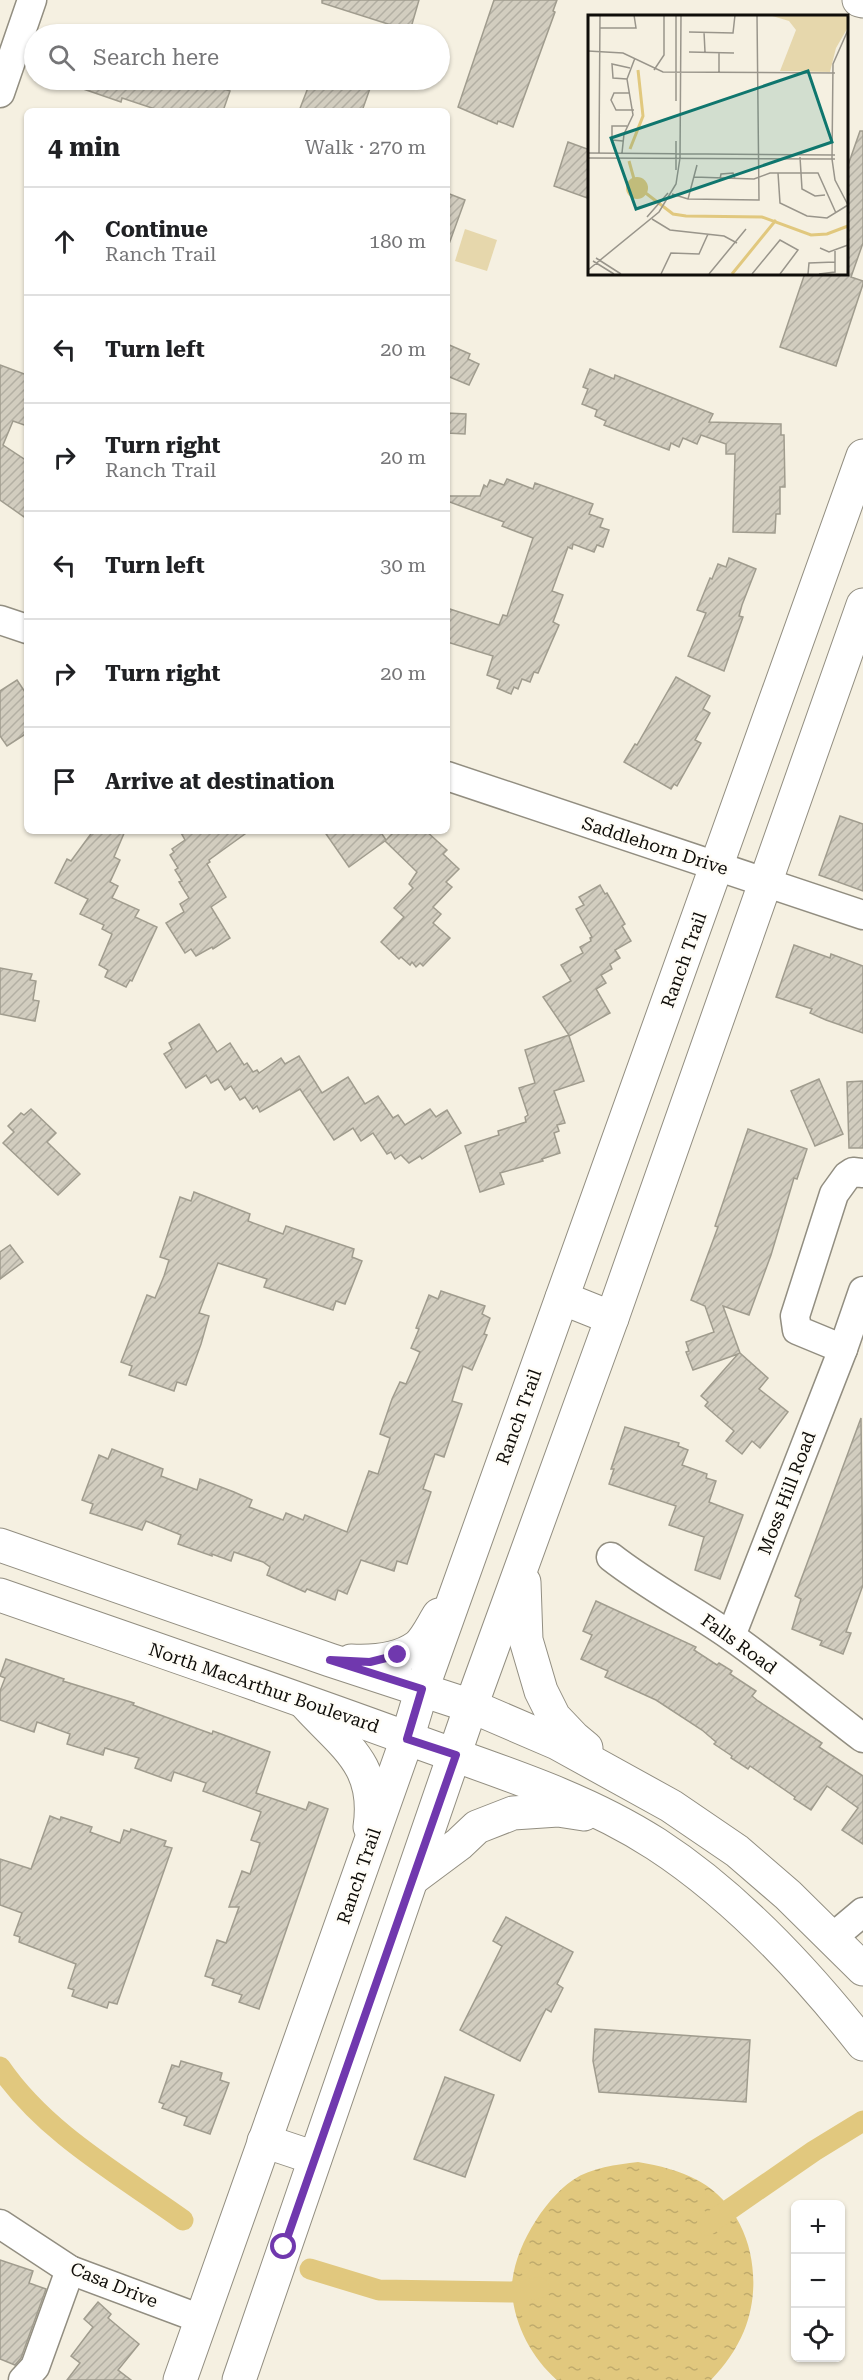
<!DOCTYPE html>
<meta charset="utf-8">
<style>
:root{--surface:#fff;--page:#f6f6f6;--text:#202124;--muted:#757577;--line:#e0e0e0}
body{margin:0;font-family:"Roboto Serif",serif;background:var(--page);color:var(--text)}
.controls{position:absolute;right:18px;bottom:18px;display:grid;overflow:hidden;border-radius:9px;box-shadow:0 2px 4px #0004}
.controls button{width:54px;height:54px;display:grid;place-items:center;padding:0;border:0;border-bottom:2px solid var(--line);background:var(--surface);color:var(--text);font:30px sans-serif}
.stop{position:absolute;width:18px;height:18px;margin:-14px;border:4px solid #7038ae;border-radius:50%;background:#fff}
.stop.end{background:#7038ae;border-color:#fff;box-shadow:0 2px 6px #0008}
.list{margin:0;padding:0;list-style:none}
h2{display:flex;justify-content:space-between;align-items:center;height:78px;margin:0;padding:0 24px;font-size:26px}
h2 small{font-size:20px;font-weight:400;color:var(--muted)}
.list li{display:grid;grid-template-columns:39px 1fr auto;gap:18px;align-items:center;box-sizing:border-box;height:108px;padding:0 24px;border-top:2px solid var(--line)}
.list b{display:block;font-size:22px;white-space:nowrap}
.list p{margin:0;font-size:20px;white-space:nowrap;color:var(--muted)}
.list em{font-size:20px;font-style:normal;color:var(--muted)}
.icon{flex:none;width:33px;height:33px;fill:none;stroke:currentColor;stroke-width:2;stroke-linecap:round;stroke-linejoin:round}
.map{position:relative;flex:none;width:863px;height:2380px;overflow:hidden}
.search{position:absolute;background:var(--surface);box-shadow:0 2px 4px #0004;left:24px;top:24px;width:426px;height:66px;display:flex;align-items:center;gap:15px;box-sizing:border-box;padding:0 21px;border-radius:33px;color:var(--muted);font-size:22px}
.panel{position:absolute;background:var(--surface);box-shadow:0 2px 4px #0004;left:24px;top:108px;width:426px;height:726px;border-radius:9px}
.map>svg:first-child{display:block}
.green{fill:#e6d7ac}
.water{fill:url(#water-ripples)}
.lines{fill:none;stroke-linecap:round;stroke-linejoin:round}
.canal{stroke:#e1c87e;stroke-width:21}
.building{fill:url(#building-hatch);stroke:#a09c8e;stroke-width:1.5}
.minor-casing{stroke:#928e81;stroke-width:31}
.major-casing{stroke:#928e81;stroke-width:35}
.minor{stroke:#fff;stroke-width:28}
.major{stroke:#fff;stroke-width:33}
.route{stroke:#7038ae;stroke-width:8}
.labels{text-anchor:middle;stroke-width:5;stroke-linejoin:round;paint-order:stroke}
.street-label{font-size:18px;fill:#0f0d09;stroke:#fffdf7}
.inset-river{fill:none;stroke:#e1c87e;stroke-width:3}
.inset-road{fill:none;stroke:#99958b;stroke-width:1.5}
.view{fill:#0f766e;fill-opacity:0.15;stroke:#0f766e;stroke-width:3}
.inset-edge{fill:none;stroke:#0f0d09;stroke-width:3}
</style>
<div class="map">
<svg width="863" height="2380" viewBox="0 0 863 2380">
<defs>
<pattern id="water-ripples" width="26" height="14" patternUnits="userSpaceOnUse" patternTransform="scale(1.5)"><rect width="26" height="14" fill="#e1c87e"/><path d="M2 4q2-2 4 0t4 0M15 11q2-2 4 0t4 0" fill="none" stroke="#c0ab6c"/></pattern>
<pattern id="building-hatch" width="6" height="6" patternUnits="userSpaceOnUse" patternTransform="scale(1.5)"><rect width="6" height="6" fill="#d2cdbf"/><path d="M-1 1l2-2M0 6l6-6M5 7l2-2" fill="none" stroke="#b3afa3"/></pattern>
</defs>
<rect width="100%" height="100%" fill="#f5f0e1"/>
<polygon class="green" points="465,229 497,240 487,271 455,261"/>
<path class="water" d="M638 2162C660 2166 679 2170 699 2181 751 2210 765 2280 744 2331 736 2350 725 2365 711 2380H557C532 2358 515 2326 512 2293 510 2255 542 2201 573 2180 592 2167 616 2165 638 2162Z"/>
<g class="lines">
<g class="canal">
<path d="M0 2067C45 2133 119 2174 183 2220"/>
<polyline points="707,2225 814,2151 863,2121"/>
<polyline points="310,2269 379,2290 512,2292 539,2288"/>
</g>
</g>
<g class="building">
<polygon points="322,0 419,0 410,31 322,3"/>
<polygon points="494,0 557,0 553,11 555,12 513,127 498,121 497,124 458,107"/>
<polygon points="64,80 224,80 221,88 230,91 223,111 161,111 122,98 121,102 63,82"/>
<polygon points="311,80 373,80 362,111 299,111"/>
<polygon points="860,131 863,131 863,243 851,277 863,281 863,284 836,366 780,347 805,273 846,273 846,171"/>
<polygon points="568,142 590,150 590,199 554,186"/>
<polygon points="447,193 465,200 449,244 447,244"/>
<polygon points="447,344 470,354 468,359 479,364 469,385 447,376"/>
<polygon points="0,365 27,375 27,426 13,421 3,445 27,461 27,519 0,500"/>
<polygon points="590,369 614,379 615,375 713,414 709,422 781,424 781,435 784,435 785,487 780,487 780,514 776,514 775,533 733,532 735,454 726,454 726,444 701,435 697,444 683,438 679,447 671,443 669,450 604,425 606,421 595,416 597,410 582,404 588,389 583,387"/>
<polygon points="447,413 466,414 465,434 447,433"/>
<polygon points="507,479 533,489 535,483 593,504 589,514 603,519 600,527 609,530 603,547 597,545 594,552 573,544 572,549 568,547 552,591 563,595 553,622 559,625 538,673 534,672 530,682 522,679 518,689 514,687 511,694 497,688 500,680 487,675 493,656 447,642 447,608 499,625 503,615 507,616 533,538 502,526 504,522 447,501 447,496 480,496 484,485 487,487 490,480 504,485"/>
<polygon points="729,558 756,569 742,605 739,616 743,617 724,671 688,656 706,613 697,610 710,578 712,579 718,564 726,567"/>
<polygon points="676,677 710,696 703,709 710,713 695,740 701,743 677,786 674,784 671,789 624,762 635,744 637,745"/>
<polygon points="17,680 27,695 27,733 7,746 0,736 0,691"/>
<polygon points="840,816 863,824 863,891 819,875"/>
<polygon points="93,831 125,831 114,857 120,860 110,882 118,886 112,898 139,910 135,917 157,927 132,981 130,980 126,987 105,977 108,970 99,965 112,934 102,929 104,925 80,914 88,899 55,883 67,859 71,861"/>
<polygon points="180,831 249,831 209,860 210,862 207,864 226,897 211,907 230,938 213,949 212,947 196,956 191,949 185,953 166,923 184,912 180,904 189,898 179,882 182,881 175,870 178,868 170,855 174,852 172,849 185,840"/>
<polygon points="324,831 380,831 386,840 395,831 426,831 447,850 443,854 459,869 446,882 452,887 433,907 441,914 433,923 450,938 423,966 420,963 416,967 412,962 410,965 401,957 399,959 381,942 404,917 394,908 413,888 409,884 417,872 385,841 349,867"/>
<polygon points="600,885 605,894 607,893 625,924 622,926 631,941 615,950 620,958 610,964 612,969 601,975 606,983 596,989 610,1013 569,1036 584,1081 554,1091 565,1123 557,1125 559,1131 554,1133 560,1153 542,1159 543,1161 500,1173 504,1184 480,1192 465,1146 499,1135 498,1131 526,1122 525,1117 528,1115 519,1088 535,1083 525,1050 569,1035 543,997 571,981 561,965 583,953 580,947 591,941 590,938 592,937 576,909 584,905 579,897"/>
<polygon points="794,945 830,958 831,954 863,966 863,1033 826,1020 810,1013 812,1009 776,997"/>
<polygon points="0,968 32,974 30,980 36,981 33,1000 39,1001 35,1021 0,1014"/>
<polygon points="199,1024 217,1052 230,1043 244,1065 247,1063 253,1072 257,1070 259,1073 281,1058 285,1064 299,1056 322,1093 348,1077 365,1104 378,1096 393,1118 398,1115 405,1125 430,1109 436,1117 447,1110 461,1133 422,1159 420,1156 409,1163 401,1155 395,1159 391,1152 387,1154 373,1133 361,1141 353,1128 334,1140 300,1089 260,1112 257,1106 253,1109 245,1097 240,1100 231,1086 225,1090 218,1079 211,1083 206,1075 186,1088 164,1054 172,1049 169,1043"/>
<polygon points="819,1079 843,1134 815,1146 791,1091"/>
<polygon points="863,1081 863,1148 849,1148 847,1082"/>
<polygon points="31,1109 56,1133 47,1142 80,1174 58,1195 3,1143 14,1132 8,1126 21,1113 24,1115"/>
<polygon points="748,1129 807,1149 797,1179 794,1178 771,1255 749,1315 723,1306 740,1353 768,1378 759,1389 788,1412 760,1448 752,1441 742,1454 726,1441 734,1431 705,1406 708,1402 701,1396 738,1354 693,1370 686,1352 689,1351 686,1342 714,1332 705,1306 691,1300 718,1227 715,1226"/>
<polygon points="194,1192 250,1214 248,1221 283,1234 286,1226 354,1249 352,1257 362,1261 345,1304 336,1301 333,1310 264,1287 267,1279 218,1263 199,1313 209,1316 201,1344 186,1385 177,1382 174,1391 129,1375 132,1366 121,1362 147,1295 155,1298 164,1276 169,1260 160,1257 180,1197 191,1201"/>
<polygon points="10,1245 23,1262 0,1279 0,1252"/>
<polygon points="441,1291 485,1306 482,1314 490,1318 484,1334 487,1335 472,1370 463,1366 452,1401 462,1404 444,1457 435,1454 423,1489 431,1492 407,1564 397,1561 394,1571 361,1560 347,1594 338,1590 335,1600 307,1589 305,1592 267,1575 270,1567 263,1562 234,1552 231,1561 212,1554 212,1556 178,1544 181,1535 146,1521 142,1530 90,1513 93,1504 82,1500 99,1455 108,1459 112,1449 163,1469 161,1476 197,1490 200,1479 234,1492 252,1500 249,1507 283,1520 286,1513 303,1520 305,1515 347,1532 369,1471 378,1474 390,1438 380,1434 392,1399 400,1382 406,1384 420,1352 411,1348 419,1329 416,1328 429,1295 438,1299"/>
<polygon points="861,1418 863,1585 846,1632 851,1633 843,1654 820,1645 822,1641 792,1629 801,1599 795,1596"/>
<polygon points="625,1427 679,1443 678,1446 688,1450 682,1465 707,1474 706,1478 716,1481 709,1502 743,1515 720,1579 695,1570 704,1537 669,1525 676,1506 609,1484 614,1469 611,1469"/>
<polygon points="596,1601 696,1647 694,1650 717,1665 719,1663 732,1671 730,1674 756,1691 752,1696 758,1701 822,1743 819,1747 863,1776 863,1844 842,1830 858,1808 827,1786 811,1810 794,1799 795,1797 750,1766 748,1769 731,1758 732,1756 714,1744 716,1742 702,1730 656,1700 605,1677 608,1671 581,1659 592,1635 583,1631"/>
<polygon points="6,1659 64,1679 63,1681 134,1703 133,1705 212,1734 213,1731 270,1752 256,1793 306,1810 309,1802 328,1809 259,2009 239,2002 242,1995 212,1985 214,1979 205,1976 217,1940 226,1943 239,1907 229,1907 242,1871 250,1874 260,1843 251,1840 261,1812 203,1791 206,1783 174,1772 171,1781 135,1768 139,1758 105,1748 103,1755 67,1744 70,1734 37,1722 34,1732 0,1720 0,1691 5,1678 0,1676"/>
<polygon points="50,1816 60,1820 61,1817 92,1827 90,1832 120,1843 124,1830 130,1832 131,1829 166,1841 164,1846 172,1848 117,2004 109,2002 107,2008 72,1996 74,1990 68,1988 76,1964 19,1942 20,1937 14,1935 22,1913 0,1905 0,1859 31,1869"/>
<polygon points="506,1917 573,1952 557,1984 563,1988 551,2012 546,2009 520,2061 460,2030 502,1946 493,1941"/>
<polygon points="595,2029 750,2040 746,2102 599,2092 593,2061"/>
<polygon points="181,2061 222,2073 220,2080 229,2083 210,2134 184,2125 187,2117 162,2108 164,2104 159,2102 172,2065 179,2067"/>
<polygon points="445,2077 494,2095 465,2177 414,2159"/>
<polygon points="0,2260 33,2271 29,2283 46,2289 21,2358 15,2365 0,2359"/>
<polygon points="98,2302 111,2314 108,2318 139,2344 118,2370 131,2380 67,2380 80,2363 71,2356 93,2327 84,2319"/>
</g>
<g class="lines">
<g class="minor-casing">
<g id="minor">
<polyline points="0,93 32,0"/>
<polyline points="0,620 27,629"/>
<polyline points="447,776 863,915"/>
<polyline points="843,1349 797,1330 795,1316 834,1194 847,1176 853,1172 863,1173"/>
<path d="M611 1557C648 1586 690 1608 729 1635 775 1667 818 1704 863 1738"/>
<polyline points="731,1636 843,1349 863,1291"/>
<polyline points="832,1938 863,1912"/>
<polyline points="0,2224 70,2270 201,2319"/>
<polyline points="23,2380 35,2367 70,2270"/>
</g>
</g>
<g class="major-casing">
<g id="major">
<polyline points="859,0 863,1"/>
<polyline points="562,1298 612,1318"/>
<polyline points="0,1545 330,1660 471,1706 557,1743 671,1806 737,1851 788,1895 863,1969"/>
<polyline points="524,1582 526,1640 541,1691 554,1717 574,1738 586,1748"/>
<path d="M0 1595C135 1642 270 1688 404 1737 490 1769 578 1794 656 1844 736 1896 804 1969 863 2044"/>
<path d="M351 1661C372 1662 399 1660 417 1647 426 1640 433 1624 439 1615"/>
<path d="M306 1704C343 1745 379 1764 370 1827"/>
<polyline points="412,1879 459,1844 477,1827 513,1813 558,1810 584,1814"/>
<polyline points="264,2141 315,2158"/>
<polyline points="180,2380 407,1739 422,1689 863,456"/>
<polyline points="239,2380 471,1706 612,1318 863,605"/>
</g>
</g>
<use href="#minor" class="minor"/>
<use href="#major" class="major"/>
</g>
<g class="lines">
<polyline class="route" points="284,2247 456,1755 407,1739 422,1689 330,1660 370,1662 398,1655"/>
</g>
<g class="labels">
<g class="street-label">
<text transform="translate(655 846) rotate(18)" y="6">Saddlehorn Drive</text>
<text transform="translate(684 960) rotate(-70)" y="6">Ranch Trail</text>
<text transform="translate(519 1417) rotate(-70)" y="6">Ranch Trail</text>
<text transform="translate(787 1493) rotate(-69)" y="6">Moss Hill Road</text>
<text transform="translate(739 1644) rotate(36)" y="6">Falls Road</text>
<text transform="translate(264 1688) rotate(19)" y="6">North MacArthur Boulevard</text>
<text transform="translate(359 1876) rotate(-71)" y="6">Ranch Trail</text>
<text transform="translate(114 2285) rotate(22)" y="6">Casa Drive</text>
</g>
</g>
<g transform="translate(588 15)">
<rect width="260" height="260" fill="#f5f0e1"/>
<path d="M181 0H259V14L248 33 242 57 192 56 208 15 201 6Z" fill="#e6d7ac"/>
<path d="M38 173a11 11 0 1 1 22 0a11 11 0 1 1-22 0Z" fill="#e1c87e"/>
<path class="inset-river" d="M42 134 55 101 50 55M41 146 46 164M55 176 85 199 98 201 174 202 223 220 239 219 260 211M144 259 188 205"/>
<path class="inset-road" d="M88 0V86M12 13H48L46 0M260 15 245 49 244 144 247 165 260 190M101 17 145 18 147 0M116 17 117 37M0 36 35 38 75 57 247 58M101 37 146 38M131 38V58M66 55 76 40V0M39 64 25 63 24 49 42 53M41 78H26L23 85 28 95H46M35 126 24 125V111H39M0 138 247 140M34 138 36 119 45 100 39 64 47 43M11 139 12 0M212 142 214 174 227 181 237 180M0 143 247 144M88 155V126M190 158 192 188 219 201 239 203 260 190M106 162 166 164 182 158H230L248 198M132 164 133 159 145 158 147 164M84 179 100 184 171 185 169 0M100 184 109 150M59 202 80 178M64 204 82 215 136 221 149 228M232 233 241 237 260 230M8 243 33 259M5 246 26 259M0 255 71 197 88 169 92 143 93 0M73 259 83 238 111 239 120 219M121 259 158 214M164 259 192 225 210 235 192 259M220 259 221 248 247 247M231 259 247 257V236"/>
<path class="view" d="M220 56 244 127 48 194 23 123Z"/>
<rect width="260" height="260" class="inset-edge"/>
</g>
</svg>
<div class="controls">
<button>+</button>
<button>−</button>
<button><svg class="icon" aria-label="locate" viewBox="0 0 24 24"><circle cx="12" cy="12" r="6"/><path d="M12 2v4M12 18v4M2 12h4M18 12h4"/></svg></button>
</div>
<div class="stop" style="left:284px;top:2247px"></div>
<div class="stop end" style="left:398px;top:1655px"></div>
<div class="search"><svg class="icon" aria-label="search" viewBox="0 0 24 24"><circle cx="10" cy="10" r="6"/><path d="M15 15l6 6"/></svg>Search here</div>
<section class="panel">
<h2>4 min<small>Walk · 270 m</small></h2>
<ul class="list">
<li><svg class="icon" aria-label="ahead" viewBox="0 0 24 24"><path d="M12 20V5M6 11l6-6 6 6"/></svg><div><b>Continue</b><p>Ranch Trail</p></div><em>180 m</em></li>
<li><svg class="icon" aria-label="left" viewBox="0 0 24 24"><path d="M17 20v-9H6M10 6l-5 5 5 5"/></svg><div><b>Turn left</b></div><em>20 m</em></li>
<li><svg class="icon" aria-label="right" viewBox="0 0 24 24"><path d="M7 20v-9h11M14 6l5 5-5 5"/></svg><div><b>Turn right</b><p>Ranch Trail</p></div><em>20 m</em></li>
<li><svg class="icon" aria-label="left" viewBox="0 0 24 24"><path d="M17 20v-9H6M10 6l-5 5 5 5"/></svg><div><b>Turn left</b></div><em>30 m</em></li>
<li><svg class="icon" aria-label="right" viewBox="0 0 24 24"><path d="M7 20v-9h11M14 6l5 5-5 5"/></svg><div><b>Turn right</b></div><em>20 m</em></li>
<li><svg class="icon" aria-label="arrive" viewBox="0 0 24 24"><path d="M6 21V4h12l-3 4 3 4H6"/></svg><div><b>Arrive at destination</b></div></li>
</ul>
</section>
</div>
